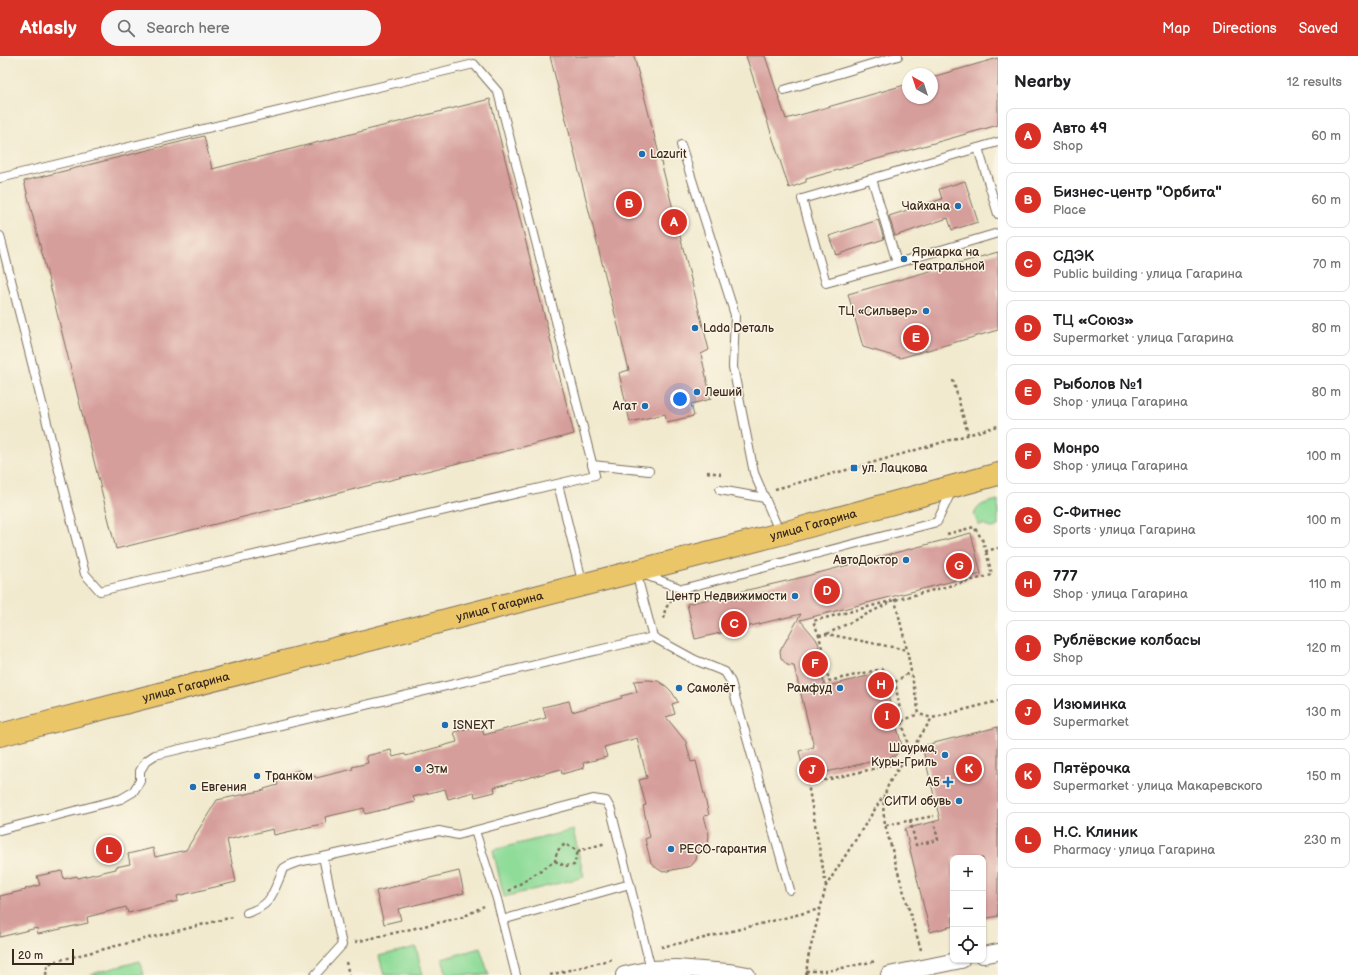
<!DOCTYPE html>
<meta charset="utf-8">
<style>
:root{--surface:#fff;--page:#f6f6f6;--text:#202124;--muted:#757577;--line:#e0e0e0;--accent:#d93025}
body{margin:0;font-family:"Balsamiq Sans",sans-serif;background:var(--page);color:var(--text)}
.controls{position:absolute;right:12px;bottom:12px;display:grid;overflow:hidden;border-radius:8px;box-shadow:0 1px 3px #0004}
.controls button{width:36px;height:36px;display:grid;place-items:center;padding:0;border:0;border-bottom:1px solid var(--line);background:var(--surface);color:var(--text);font:20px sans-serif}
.compass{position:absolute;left:902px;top:12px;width:36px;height:36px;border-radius:50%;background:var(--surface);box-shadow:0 1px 3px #0004;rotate:321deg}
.scale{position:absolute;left:12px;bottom:10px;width:62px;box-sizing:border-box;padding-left:4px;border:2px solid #3b2a1e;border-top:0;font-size:11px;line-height:14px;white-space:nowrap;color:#3b2a1e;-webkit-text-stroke:3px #fcf5e5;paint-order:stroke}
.you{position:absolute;left:680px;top:343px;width:14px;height:14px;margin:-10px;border:3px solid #fff;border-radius:50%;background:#1a73e8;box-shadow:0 0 0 6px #1a73e833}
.badge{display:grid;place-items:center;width:26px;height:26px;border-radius:50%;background:var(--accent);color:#fff;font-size:13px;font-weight:700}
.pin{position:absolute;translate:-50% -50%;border:2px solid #fff;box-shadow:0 1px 4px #0006}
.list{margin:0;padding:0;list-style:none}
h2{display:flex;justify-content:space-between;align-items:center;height:52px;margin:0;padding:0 16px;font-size:17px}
h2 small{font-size:13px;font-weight:400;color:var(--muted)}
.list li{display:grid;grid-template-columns:26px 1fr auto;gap:12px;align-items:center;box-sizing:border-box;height:56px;margin:0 8px 8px;padding:0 8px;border:1px solid var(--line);border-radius:8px}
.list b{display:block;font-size:15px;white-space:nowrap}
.list p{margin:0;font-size:13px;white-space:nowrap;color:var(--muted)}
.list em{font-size:13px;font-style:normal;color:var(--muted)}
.icon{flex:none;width:22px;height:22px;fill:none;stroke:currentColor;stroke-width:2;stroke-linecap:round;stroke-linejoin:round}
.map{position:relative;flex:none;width:998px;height:919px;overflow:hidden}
header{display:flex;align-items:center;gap:24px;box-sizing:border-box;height:56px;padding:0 20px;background:var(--accent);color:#fff}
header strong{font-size:19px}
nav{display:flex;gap:22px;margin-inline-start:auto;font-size:14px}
.search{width:280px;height:36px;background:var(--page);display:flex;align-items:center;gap:10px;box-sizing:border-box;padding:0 14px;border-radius:22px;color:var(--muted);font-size:15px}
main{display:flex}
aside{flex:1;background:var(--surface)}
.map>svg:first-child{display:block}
.green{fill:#8fdc99;stroke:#65835c}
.building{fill:#d69e9b}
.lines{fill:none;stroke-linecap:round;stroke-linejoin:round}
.lane-casing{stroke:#7b6d5c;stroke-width:10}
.street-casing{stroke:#7b6d5c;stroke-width:18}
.primary-casing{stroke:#7b6d5c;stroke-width:24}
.path{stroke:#7b6d5c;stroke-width:2.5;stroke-dasharray:3 3;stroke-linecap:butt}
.lane{stroke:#fff;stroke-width:8}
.street{stroke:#fff;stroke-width:16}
.primary{stroke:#ebc669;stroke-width:22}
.poi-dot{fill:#1f6fb2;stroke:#fcf5e5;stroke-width:1.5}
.labels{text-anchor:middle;stroke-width:3;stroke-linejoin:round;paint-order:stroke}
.poi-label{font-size:12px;fill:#3b2a1e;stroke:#fcf5e5;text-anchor:start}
.street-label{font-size:12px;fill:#3b2a1e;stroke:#fcf5e5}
</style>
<header>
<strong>Atlasly</strong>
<div class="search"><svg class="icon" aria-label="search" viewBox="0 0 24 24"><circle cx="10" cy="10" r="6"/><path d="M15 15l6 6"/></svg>Search here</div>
<nav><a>Map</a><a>Directions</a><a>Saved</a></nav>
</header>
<main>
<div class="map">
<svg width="998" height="919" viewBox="0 0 998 919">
<rect width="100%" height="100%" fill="#fcf5e5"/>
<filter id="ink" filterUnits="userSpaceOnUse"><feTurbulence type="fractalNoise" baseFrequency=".025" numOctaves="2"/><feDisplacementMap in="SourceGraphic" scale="8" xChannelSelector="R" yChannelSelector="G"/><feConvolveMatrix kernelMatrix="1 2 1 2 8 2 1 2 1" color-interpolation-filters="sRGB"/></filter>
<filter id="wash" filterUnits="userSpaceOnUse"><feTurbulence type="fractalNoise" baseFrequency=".012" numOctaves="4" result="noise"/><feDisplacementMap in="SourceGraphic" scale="16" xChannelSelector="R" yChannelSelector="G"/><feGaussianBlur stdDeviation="0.9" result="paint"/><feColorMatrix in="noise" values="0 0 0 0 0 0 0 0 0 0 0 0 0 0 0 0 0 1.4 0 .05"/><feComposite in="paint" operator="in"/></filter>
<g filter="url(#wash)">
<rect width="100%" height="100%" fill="#f1eacf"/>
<g class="green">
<path d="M998 444V470C992 473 989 473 984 468L979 469 974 459C978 447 987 447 998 444Z"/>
<polygon points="573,774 584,821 504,841 493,794"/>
<polygon points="416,891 423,919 384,919 379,900"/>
<polygon points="480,892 489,919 447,919 442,903"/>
<polygon points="140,905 144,919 91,919 91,918"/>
</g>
<g id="blocks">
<g class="building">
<polygon points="550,0 634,0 709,294 701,298 711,343 691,348 694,360 667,366 665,358 630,366 619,317 629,314"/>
<polygon points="746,0 765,0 786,63 908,28 908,42 932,42 932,21 998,2 998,69 806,123 806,126 789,132"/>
<polygon points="490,43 574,378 116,493 24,125 204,80 212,113"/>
<polygon points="965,125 978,166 952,174 948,162 895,180 889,160 942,143 939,133"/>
<polygon points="878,164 884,183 836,199 829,180"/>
<polygon points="998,196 998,274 900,302 863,291 848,238"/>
<polygon points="971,477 981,518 800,564 816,583 819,589 817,595 825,631 875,618 883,622 902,690 895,700 805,721 799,695 814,691 794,610 787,609 781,602 780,595 801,558 695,583 687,548 795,523"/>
<polygon points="648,624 658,625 666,630 672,636 678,646 672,648 675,658 666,661 686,686 691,706 696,705 709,759 704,760 709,779 708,788 703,796 697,797 696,804 691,810 663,816 658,813 651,807 645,783 650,781 643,750 646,749 639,724 647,722 637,682 604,691 607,701 583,707 584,712 562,718 561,713 494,731 495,736 475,741 474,736 448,743 445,733 413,741 415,746 365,758 364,752 325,761 326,767 274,779 273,773 227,784 236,826 177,840 178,845 128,857 126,851 87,861 88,867 38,878 37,872 0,881 0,840 26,834 25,833 40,829 37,820 62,815 64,823 77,820 78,822 116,813 116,811 130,808 128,798 153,792 155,801 186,794 217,744 265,734 264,733 278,729 276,720 300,714 302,723 315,720 316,722 353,713 352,711 368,707 366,700 391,694 393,701 405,698 406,700 424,695 457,686 454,676 481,669 484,679 546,662 543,651 569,645 572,656 622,642 621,640 637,636 634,625"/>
<polygon points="998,671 998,860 983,863 983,802 953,802 953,870 930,876 905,773 940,764 922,690"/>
<polygon points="459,815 464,837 398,853 401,864 384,868 376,835"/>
</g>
</g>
</g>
<g filter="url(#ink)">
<use href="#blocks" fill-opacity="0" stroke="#7b6d5c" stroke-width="1"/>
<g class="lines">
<g class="lane-casing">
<g id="lane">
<polyline points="784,34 898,0"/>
<polyline points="681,89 735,259 733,311 754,417 780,477"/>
<polyline points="978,92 998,158"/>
<polyline points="0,122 474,8 498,36 595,419 100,535 85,518 0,180"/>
<polyline points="872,123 897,207 998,177"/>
<polyline points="897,207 826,227 802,143 998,86"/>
<polyline points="592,409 649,415"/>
<polyline points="558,428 583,529"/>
<polyline points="720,434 765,442"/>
<polyline points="636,516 653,581"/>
<polyline points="643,518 682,533 937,466 952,434"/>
<polyline points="0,774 121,743 133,736 140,725 140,715 146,705 155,699 653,581 695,604 725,616 731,626 790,834"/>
<polyline points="475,775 497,843 516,919"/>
<polyline points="323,801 439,775 458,779 593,743 606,745 611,754 651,913"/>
<path d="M247 857C268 850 271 843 279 823 281 820 281 815 284 812 294 805 311 804 323 801L342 889 315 919"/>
<polyline points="502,864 630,828"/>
</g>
</g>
<g class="street-casing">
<g id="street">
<polyline points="983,899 998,896"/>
<polyline points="624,919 651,913 676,912 728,916 747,919"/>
<polyline points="889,919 961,904"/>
</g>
</g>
<g class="primary-casing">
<g id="primary">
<path id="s1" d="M0 679 780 478 998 418"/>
</g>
</g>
<g class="path">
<polyline points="953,324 968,378"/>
<polyline points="707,416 721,418"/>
<polyline points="775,433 854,412 998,370"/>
<polyline points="947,478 974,471 982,483 986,495 998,492"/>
<polyline points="894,545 895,544 907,594 919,658 932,662"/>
<polyline points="664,563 665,553 672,544"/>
<polyline points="827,578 889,547"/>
<polyline points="819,579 827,578 907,594"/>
<polyline points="895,626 910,616"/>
<polyline points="902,665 918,658"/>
<polyline points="910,698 902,665 895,626 882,613 829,625 819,579 813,565 992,519 986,495"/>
<polyline points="910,764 916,789 938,784 934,766"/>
<polyline points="886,769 934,760"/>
<polyline points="555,805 565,810 574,809 578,795"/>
<polyline points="826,830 808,728 903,706"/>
<polyline points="509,835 555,805 557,795 565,788 578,795 606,787"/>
<polyline points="355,886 463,861 484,850"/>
<polyline points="661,891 696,884 820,853"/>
<path d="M921 894C912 862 901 829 893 797 888 779 880 758 885 739 888 724 901 709 910 698L912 693 932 662 998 645"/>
<polyline points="346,906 349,919"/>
<polyline points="806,915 827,915 876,905"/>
<polyline points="46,919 47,912 52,906 233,861"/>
<polyline points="550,919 613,903"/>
<polyline points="806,919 808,902 826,830 884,739"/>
</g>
<use href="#lane" class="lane"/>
<use href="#street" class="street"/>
<use href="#primary" class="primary"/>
</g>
</g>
<g class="poi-dot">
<circle cx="642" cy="98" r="4"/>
<circle cx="958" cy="150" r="4"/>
<circle cx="904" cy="203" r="4"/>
<circle cx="926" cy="255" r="4"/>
<circle cx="695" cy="272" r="4"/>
<circle cx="697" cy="336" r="4"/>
<circle cx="645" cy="350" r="4"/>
<rect x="850" y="408" width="8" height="8" rx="2"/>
<circle cx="906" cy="504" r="4"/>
<circle cx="795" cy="540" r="4"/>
<circle cx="679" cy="632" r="4"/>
<circle cx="840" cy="632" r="4"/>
<circle cx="445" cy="669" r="4"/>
<circle cx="945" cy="699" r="4"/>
<circle cx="418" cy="713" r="4"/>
<circle cx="257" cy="720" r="4"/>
<path d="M946 720h4v4h4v4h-4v4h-4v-4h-4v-4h4z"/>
<circle cx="193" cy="731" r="4"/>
<circle cx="959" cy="745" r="4"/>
<circle cx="671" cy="793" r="4"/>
</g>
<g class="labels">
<g class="poi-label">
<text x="650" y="102">Lazurit</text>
<text x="950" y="154" text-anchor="end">Чайхана</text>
<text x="912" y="200">Ярмарка на<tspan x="912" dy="14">Театральной</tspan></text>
<text x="918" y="259" text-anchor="end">ТЦ «Сильвер»</text>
<text x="703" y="276">Lada Dеталь</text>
<text x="705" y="340">Леший</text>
<text x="637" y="354" text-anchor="end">Агат</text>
<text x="862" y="416">ул. Лацкова</text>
<text x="898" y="508" text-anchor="end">АвтоДоктор</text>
<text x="787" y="544" text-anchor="end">Центр Недвижимости</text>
<text x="687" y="636">Самолёт</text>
<text x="832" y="636" text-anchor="end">Рамфуд</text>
<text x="453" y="673">ISNEXT</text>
<text x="937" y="696" text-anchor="end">Шаурма,<tspan x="937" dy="14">Куры-Гриль</tspan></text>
<text x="426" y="717">Этм</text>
<text x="265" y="724">Транком</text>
<text x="940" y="730" text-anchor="end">А5</text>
<text x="201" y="735">Евгения</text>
<text x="951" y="749" text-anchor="end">СИТИ обувь</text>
<text x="679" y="797">РЕСО-гарантия</text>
</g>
<g class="street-label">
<text dy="4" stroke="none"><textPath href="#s1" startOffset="840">улица Гагарина</textPath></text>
<text dy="4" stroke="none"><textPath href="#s1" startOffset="516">улица Гагарина</textPath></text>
<text dy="4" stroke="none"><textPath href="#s1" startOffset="192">улица Гагарина</textPath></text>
</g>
</g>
</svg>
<div class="controls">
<button>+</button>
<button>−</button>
<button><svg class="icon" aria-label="locate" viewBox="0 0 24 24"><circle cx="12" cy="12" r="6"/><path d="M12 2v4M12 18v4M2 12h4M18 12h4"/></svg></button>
</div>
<svg class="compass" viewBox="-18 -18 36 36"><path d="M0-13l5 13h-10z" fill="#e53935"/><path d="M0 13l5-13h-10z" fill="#757577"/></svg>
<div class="scale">20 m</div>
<div class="you"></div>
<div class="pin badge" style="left:674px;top:166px">A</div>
<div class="pin badge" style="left:629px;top:148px">B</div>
<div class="pin badge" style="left:734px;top:568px">C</div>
<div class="pin badge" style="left:827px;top:535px">D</div>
<div class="pin badge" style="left:916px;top:282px">E</div>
<div class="pin badge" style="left:815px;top:608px">F</div>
<div class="pin badge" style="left:959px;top:510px">G</div>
<div class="pin badge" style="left:881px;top:629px">H</div>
<div class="pin badge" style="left:887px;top:660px">I</div>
<div class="pin badge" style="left:812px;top:714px">J</div>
<div class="pin badge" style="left:969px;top:713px">K</div>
<div class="pin badge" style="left:109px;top:794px">L</div>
</div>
<aside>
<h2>Nearby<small>12 results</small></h2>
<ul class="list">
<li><span class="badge">A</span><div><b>Авто 49</b><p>Shop</p></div><em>60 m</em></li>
<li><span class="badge">B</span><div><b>Бизнес-центр &quot;Орбита&quot;</b><p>Place</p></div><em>60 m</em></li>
<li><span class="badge">C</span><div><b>СДЭК</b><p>Public building · улица Гагарина</p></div><em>70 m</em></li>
<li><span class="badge">D</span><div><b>ТЦ «Союз»</b><p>Supermarket · улица Гагарина</p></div><em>80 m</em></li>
<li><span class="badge">E</span><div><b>Рыболов №1</b><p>Shop · улица Гагарина</p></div><em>80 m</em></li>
<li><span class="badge">F</span><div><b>Монро</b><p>Shop · улица Гагарина</p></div><em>100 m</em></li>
<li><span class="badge">G</span><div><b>С-Фитнес</b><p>Sports · улица Гагарина</p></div><em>100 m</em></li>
<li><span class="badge">H</span><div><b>777</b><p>Shop · улица Гагарина</p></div><em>110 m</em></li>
<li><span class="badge">I</span><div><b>Рублёвские колбасы</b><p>Shop</p></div><em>120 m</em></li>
<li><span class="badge">J</span><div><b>Изюминка</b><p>Supermarket</p></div><em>130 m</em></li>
<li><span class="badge">K</span><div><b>Пятёрочка</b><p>Supermarket · улица Макаревского</p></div><em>150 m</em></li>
<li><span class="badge">L</span><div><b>Н.С. Клиник</b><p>Pharmacy · улица Гагарина</p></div><em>230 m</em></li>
</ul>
</aside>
</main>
